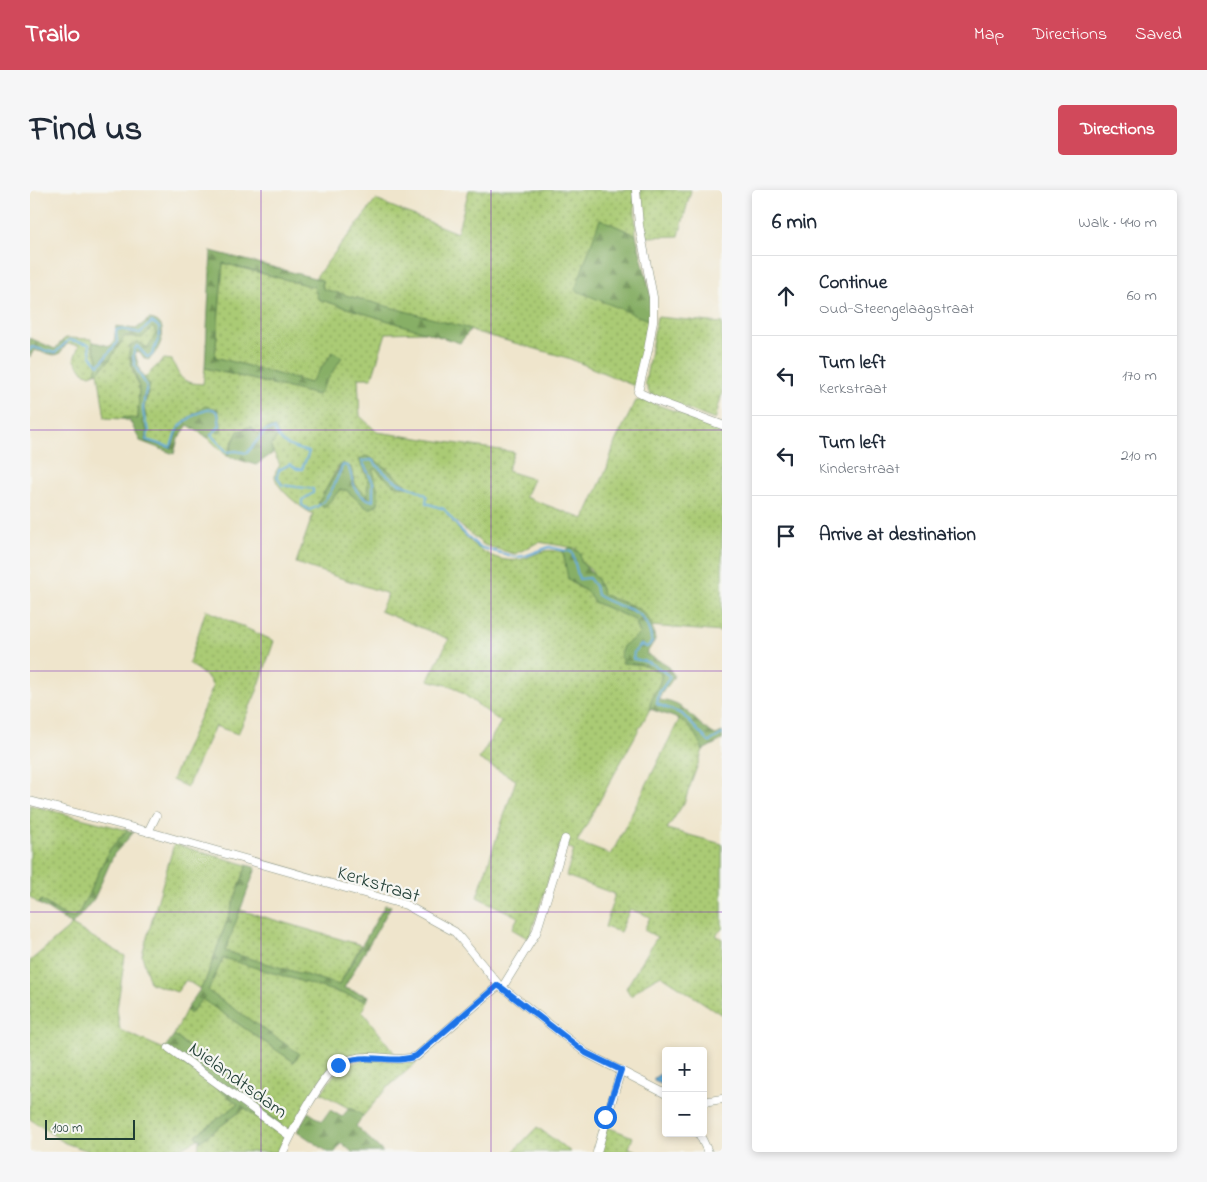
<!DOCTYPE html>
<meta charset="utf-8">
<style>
:root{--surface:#fff;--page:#f6f6f7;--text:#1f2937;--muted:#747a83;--line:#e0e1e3;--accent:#d1495b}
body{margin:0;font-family:"Indie Flower",sans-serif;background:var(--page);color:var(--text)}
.controls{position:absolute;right:15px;bottom:15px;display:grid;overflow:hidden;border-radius:5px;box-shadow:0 2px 8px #0003}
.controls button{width:45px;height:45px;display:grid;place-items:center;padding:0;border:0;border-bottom:1px solid var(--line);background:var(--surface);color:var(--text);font:25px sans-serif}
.scale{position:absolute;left:15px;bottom:12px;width:90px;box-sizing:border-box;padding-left:5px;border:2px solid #1f3d34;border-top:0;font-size:14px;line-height:18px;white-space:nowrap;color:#1f3d34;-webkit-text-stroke:4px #f6f6f2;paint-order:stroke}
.stop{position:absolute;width:15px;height:15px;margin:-11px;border:4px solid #1a73e8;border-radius:50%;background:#fff}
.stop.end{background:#1a73e8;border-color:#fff;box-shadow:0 1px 5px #0008}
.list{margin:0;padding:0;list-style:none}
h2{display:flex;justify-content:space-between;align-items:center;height:65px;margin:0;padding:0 20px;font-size:21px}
h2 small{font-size:16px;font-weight:400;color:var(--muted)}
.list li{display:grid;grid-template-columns:32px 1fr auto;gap:15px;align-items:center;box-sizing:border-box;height:80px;padding:0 20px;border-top:1px solid var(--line)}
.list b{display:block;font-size:19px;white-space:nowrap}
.list p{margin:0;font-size:16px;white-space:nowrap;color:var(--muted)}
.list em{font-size:16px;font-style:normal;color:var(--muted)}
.icon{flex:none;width:28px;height:28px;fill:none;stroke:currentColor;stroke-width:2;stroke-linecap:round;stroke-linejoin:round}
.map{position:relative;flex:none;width:692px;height:962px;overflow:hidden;border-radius:5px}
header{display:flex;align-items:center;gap:30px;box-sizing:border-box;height:70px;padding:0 25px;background:var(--accent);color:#fff}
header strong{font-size:24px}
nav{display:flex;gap:28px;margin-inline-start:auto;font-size:18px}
.intro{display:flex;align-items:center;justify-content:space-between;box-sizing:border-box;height:120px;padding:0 30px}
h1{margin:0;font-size:35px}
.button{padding:12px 22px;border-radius:5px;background:var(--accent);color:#fff;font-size:18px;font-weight:700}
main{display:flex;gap:30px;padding:0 30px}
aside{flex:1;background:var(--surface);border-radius:5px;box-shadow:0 2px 8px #0003}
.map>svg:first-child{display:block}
.green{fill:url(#green-dots);stroke:#648454;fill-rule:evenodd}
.forest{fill:url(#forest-firs);stroke:#53764d}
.water{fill:url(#water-ripples);stroke:#427588}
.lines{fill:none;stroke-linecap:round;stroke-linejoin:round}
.stream{stroke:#65addc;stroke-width:2}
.minor-casing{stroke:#879180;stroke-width:9}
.minor{stroke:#fff;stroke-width:8}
.route{stroke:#1a73e8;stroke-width:6}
.grid{fill:none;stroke:#7b2cbf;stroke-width:1;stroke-opacity:0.55}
.labels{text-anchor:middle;stroke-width:4.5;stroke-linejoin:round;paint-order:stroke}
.street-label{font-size:20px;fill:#1f3d34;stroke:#f6f6f2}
</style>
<header>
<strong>Trailo</strong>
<nav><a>Map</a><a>Directions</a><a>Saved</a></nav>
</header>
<div class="intro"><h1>Find us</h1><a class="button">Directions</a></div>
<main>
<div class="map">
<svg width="692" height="962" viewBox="0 0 692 962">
<defs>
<pattern id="green-dots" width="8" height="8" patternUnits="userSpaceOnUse" patternTransform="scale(1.25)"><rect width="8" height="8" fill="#aacb74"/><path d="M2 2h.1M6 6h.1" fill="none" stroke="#8aa660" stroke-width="1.8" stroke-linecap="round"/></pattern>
<pattern id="forest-firs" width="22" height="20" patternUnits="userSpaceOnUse" patternTransform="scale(1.25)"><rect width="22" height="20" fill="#87af66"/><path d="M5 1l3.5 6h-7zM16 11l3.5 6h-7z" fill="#6e9055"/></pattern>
<pattern id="water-ripples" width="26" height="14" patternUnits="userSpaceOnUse" patternTransform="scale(1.25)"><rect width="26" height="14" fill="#65addc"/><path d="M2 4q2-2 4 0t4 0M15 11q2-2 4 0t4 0" fill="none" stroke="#538eb3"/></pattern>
</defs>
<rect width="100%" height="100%" fill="#f6f6f2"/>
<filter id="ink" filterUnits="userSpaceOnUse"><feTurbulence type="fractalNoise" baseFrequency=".02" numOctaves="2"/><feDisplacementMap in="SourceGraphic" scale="10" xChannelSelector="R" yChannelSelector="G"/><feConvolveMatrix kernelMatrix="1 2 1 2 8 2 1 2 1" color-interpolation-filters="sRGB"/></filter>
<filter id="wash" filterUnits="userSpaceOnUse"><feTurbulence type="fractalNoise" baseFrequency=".0096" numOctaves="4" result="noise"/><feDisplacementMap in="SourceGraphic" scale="20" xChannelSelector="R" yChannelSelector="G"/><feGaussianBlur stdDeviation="1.12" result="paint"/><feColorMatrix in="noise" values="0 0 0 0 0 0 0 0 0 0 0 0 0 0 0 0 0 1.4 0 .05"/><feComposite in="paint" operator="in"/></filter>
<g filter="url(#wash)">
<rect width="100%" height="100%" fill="#efe5cc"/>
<g class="green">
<polygon points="439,0 604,0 606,45 570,29 620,131 607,197 538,168 293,99 292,90 285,88 346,10 427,43"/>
<polygon points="610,0 661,0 649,46 614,47"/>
<path d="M193 73 284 97 288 109 395 142 356 143 342 188H328L330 226 347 242 484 262 477 281 503 289 495 307 554 329 577 278 585 252 606 211 614 210 692 238V442L621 436C615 412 591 415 573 404L561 380 551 372 550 363 545 358 509 352 485 364 454 355 419 326C435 350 464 379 496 368 512 362 515 358 533 362L542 393 557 402 564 412 605 430 610 444 590 461 593 473C607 474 620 474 631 483 633 496 619 505 620 519L547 652 581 665 650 528 665 542 673 560 654 613 637 639 692 654V739L686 745 692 749V825L631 785 615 794 601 806 596 798 627 747 614 740 620 727 600 719 590 742 575 737 585 704 536 686 544 660 530 654 499 749 482 739 488 727 447 707 486 590 449 569 471 532 424 497 398 490 419 449 350 421 358 404 266 373 283 324C273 320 249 300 246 290 243 284 247 280 250 275L241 257 248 244H228L222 237C206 238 202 252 197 266L178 248 185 240H192L157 233 141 258 115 251 117 240 112 231 116 226 114 218 120 195 114 188 134 169 142 170C150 188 151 193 173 194L175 178 288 205 303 162 280 193 185 167ZM335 266C347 268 365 287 377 295L352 286 346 279 342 280 345 287 337 318 316 300H310L305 305 289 312 309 275 324 286 325 294 337 306C340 297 339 284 331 276Z"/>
<polygon points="627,127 692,133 692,203 685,230 620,204 615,193"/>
<polygon points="123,136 126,143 118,158 108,152 100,156 99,164 102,178 109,197 108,230 93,227 92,229 75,228 68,182 79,171 95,146 101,145 108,148"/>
<polygon points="36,148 61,149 64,152 62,155 68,169 65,183 60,185 53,182 44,169 49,155 37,154 33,150"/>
<polygon points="176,420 244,451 227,501 208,544 185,536 157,597 142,590 183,497 179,489 159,473"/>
<polygon points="0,615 97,640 80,659 50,721 42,728 35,726 11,710 9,714 0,707"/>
<polygon points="144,654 217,675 175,792 170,799 156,790 147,802 120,793 112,765"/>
<polygon points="210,720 331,755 309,795 194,761"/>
<polygon points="42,735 95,766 87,819 90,840 134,859 209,914 166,945 168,949 149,959 62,962 35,953 0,929 0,771"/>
<path d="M193 767 337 811 332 821 366 865C349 864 328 861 312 868 293 878 273 920 261 938L255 940 225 910 144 845 156 820 160 823 172 809 264 872 269 864 178 801Z"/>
<polygon points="335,869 387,872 356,899 333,926 291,903 309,878"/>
<polygon points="215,918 243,940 246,939 254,946 248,962 168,962 169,952"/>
<polygon points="507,937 541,962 483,962"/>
<polygon points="577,937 603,947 599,958 609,962 571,962"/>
</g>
<g class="forest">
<polygon points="570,29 606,45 621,106 620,131 545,100"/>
<polygon points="181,61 292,90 293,99 441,139 430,153 288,109 284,97 193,73 185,167 280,193 303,162 312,167 288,205 175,178"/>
<path d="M119 129C143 131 130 162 118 170L114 168 110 162 105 163 110 181 120 195 114 218 116 226 112 231 117 240 115 251 141 258 148 241 157 233 154 231 175 216 188 219 192 240 188 243 185 240 178 248 158 235 148 249 144 264 110 251 100 231 92 229 93 227 108 229 109 197 99 165 100 156 108 152 118 158 126 143 123 137 112 148 95 146 79 171 68 182 65 183 68 169 62 155 64 152 80 156 84 152 86 136 106 139Z"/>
<polygon points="0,148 25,159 33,150 37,154 29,164 24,165 4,160 0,167"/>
<polygon points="221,237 228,244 241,237 245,238 248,244 241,257 243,263 226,275 197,266 208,241"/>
<path d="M335 266C346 268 365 287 377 295V298L362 294 346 279 343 280 349 307 348 314 342 318H337L316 300H310L294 318 288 313 312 273 321 277 325 294 337 306 338 289 329 270Z"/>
<path d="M541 357 550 363 551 372 567 389 573 404C599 419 620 412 625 450L616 464 636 474 644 485C641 495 631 500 629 510 660 513 664 535 686 545L692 542V550L673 560C658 527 650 530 620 519 619 505 633 496 631 483L616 475 593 473 590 466 593 456 610 444 605 430 564 412 557 402 538 389 533 362Z"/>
<polygon points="97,640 104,642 84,664 64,709 42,735 9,714 11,710 35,726 43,728 50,721 80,659"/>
<polygon points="217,675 226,678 195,761 309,795 355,715 361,716 314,798 339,806 337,811 193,768 178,801 270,864 264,872 172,809 160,824 156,820 175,792"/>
<polygon points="144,845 251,934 244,941 215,918 169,952 170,949 168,949 166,945 208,914 134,859"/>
<polygon points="320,917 333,926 326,936 353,962 322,962 312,953 305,962 298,962 267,941 278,922 292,931 300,920 312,927"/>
</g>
<polygon class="water" points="636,880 636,896 624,891 624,888"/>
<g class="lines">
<path class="stream" d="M0 160 2 157 25 163 39 150 59 154 61 166 69 175 87 153 86 140 90 139 110 143 122 132 129 137 130 145 122 165 117 167 107 156C97 168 110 185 117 196 113 213 110 223 119 240L116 250 140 257C144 252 143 247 146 242 153 230 170 220 183 219L188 223 190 236 181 245 197 262 206 261 217 263 235 241 244 239C251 256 264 258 279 262L272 279H267L260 274 249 280 247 286 252 295 283 299V303L272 310V315L279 320C300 314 304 293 313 275L318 276C325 292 320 304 343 311V292L332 271 342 270C350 279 358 287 369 293 379 298 388 298 397 306L396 313 414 319 428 337 449 357 485 367 495 366 519 357 542 362 549 389 559 388 565 396 567 405C596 424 614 411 622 452L617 457 611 455 604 462 603 469C619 471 628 476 640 487L629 503 627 514 652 524 679 552 692 544"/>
</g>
</g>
<g filter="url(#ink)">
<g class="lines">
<g class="minor-casing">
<g id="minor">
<polyline points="606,0 609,35 623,107 623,131 618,160 608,202 627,211 692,235"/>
<polyline points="0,611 123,643 376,715 425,742 469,795 556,863 636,904"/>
<polyline points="118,642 126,626"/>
<polyline points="472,798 506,743 535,649"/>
<polyline points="139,858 260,946"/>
<polyline points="673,912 692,909"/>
<polyline points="669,943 678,962"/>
<path d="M253 962C262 942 291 887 308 875 315 870 328 867 337 867 353 866 371 872 387 866L469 795"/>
<polyline points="567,962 591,880"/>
</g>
</g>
<use href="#minor" class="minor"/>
</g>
</g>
<g class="lines" filter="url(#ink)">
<path class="route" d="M308 875C337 860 362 876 386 866L468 795 556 863 591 880 575 927"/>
</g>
<path class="grid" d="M231 0V962M461 0V962M0 240H692M0 481H692M0 722H692"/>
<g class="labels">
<g class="street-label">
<text transform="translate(349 693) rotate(17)" y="7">Kerkstraat</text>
<text transform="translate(209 889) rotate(36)" y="7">Nielandtsdam</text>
</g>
</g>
</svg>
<div class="controls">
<button>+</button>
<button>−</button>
</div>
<div class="scale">100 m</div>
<div class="stop" style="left:575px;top:927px"></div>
<div class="stop end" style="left:308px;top:875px"></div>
</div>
<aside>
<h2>6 min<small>Walk · 440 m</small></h2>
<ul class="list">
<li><svg class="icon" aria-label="ahead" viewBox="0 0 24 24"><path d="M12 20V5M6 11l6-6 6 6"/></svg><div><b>Continue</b><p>Oud-Steengelaagstraat</p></div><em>60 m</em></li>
<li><svg class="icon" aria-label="left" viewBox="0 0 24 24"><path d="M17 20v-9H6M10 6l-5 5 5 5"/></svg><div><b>Turn left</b><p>Kerkstraat</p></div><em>170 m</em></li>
<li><svg class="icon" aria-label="left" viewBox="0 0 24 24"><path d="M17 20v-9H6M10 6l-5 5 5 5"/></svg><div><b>Turn left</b><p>Kinderstraat</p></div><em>210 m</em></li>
<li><svg class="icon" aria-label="arrive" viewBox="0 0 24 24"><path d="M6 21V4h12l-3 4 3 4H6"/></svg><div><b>Arrive at destination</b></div></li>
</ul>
</aside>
</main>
